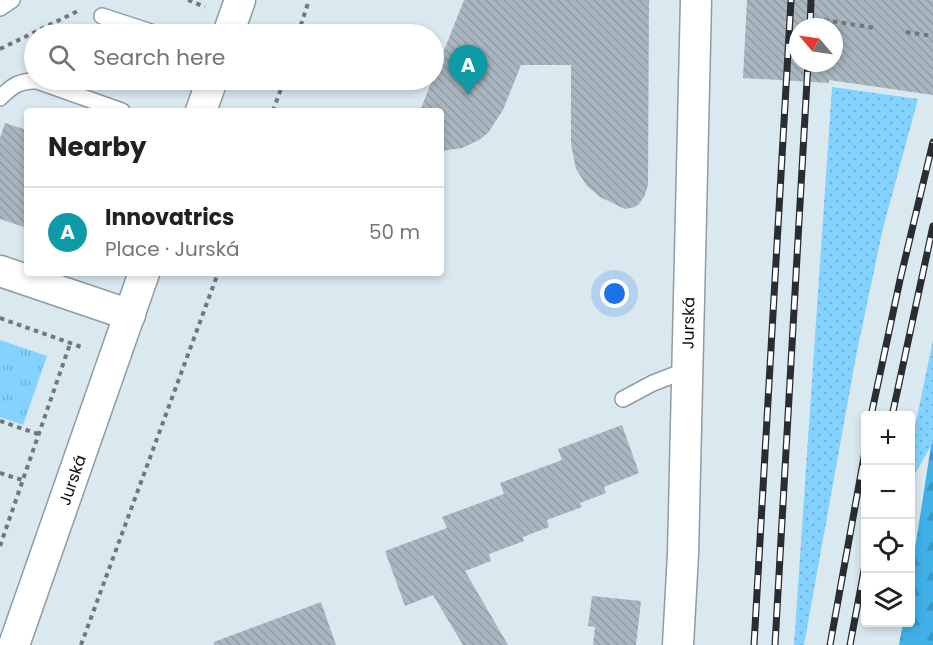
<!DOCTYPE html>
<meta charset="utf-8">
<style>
:root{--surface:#fff;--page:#f6f6f6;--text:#202124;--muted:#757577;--line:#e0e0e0;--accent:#d93025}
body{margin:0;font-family:Poppins,sans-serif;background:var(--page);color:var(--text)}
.controls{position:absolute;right:18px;bottom:18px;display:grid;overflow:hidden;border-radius:6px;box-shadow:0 3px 9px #0003}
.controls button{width:54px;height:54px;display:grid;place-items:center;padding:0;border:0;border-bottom:2px solid var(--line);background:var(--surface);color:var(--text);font:30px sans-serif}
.compass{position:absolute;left:789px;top:18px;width:54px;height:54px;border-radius:50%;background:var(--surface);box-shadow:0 3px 9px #0003;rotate:299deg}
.you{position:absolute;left:615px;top:294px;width:21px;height:21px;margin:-15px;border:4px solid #fff;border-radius:50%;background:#1a73e8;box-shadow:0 0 0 9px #1a73e833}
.badge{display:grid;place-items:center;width:39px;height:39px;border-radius:50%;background:var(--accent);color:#fff;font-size:20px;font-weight:700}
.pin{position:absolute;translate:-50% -50px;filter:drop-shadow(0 2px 3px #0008)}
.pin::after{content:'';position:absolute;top:32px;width:21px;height:18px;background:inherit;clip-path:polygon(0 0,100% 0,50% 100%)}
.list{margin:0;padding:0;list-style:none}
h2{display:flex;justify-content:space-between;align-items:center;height:78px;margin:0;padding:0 24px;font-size:26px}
h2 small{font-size:20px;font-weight:400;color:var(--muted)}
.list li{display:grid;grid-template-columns:39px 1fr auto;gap:18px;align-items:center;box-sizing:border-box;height:90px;padding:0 24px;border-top:2px solid var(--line)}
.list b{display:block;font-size:22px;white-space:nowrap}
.list p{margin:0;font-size:20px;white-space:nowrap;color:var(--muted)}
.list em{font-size:20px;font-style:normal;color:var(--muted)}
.icon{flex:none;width:33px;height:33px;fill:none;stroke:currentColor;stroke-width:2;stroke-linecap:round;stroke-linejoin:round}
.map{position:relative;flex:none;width:933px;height:645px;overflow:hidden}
.search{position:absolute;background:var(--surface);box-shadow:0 3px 9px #0003;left:24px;top:24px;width:420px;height:66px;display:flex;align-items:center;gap:15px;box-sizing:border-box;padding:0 21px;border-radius:33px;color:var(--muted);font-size:22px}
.panel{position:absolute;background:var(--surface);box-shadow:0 3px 9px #0003;left:24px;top:108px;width:420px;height:168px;border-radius:6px}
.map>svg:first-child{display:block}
.grass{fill:url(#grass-dots)}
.forest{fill:url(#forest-firs)}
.park{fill:url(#park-tufts)}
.building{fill:url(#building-back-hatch);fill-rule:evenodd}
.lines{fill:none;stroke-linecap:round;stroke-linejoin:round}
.lane-casing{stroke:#8f9ca3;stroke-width:18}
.street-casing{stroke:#8f9ca3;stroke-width:33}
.path{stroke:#6f787d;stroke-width:4;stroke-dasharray:4.5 4.5;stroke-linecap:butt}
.lane{stroke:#fff;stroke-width:15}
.street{stroke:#fff;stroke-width:30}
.rail-casing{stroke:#272d30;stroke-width:7}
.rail{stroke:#fff;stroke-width:4.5;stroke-dasharray:14;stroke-linecap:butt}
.labels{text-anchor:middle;stroke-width:6;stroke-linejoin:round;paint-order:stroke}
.street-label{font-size:16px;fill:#0a0f11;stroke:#fff}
</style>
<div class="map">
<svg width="933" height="645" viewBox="0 0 933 645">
<defs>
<pattern id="grass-dots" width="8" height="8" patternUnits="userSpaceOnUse" patternTransform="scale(1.5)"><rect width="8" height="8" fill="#83d2ff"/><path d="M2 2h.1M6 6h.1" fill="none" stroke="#70b3da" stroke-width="1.8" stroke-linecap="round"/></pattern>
<pattern id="forest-firs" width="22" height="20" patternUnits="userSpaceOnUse" patternTransform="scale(1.5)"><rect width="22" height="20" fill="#40b0e7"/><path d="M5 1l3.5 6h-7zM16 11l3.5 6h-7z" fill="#3796c5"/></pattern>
<pattern id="park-tufts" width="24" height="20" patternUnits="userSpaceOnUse" patternTransform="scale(1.5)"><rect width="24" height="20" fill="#83d2ff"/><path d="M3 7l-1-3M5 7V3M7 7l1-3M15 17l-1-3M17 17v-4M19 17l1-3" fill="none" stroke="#70b3da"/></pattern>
<pattern id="building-back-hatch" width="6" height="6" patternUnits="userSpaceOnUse" patternTransform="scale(1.5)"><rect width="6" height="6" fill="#aab7c0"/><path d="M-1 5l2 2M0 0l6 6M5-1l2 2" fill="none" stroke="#919ca4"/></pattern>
</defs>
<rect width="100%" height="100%" fill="#dae8f0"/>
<g class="grass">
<polygon points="832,87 918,99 883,228 856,356 804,645 794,645"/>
<polygon points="933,340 933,442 911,481 911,446"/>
</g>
<polygon class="forest" points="933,442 933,645 899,645 903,623 910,622 911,574 931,446"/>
<polygon class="park" points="0,340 47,356 23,425 0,417"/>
<g class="building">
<polygon points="464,0 649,0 648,185 645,195 639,204 635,207 625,209 600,197 587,186 576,169 571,144 571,65 521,65 503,110 488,133 479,140 462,148 441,151 441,111 420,111"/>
<path d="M747 0H933V95L829 80V83L743 78ZM798 27H834V63H798Z"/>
<polygon points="5,123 27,130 27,228 0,219 0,138"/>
<polygon points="622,425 639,473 604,487 606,493 580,503 582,507 547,520 549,527 523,537 524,541 489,554 491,561 465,571 508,645 463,645 433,595 405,606 385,551 447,528 442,517 504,494 500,483 562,460 558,449"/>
<polygon points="592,596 641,601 636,645 593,645 595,627 588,626"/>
<polygon points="321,602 336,645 214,645 214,642"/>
</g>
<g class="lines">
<g class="lane-casing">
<g id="lane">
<polyline points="0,8 12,0"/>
<polyline points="102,16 157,34"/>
<path d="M0 98C12 86 20 80 37 81L122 111"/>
<polyline points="623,399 653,383 687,370"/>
</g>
</g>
<g class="street-casing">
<g id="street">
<polyline points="228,34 240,0"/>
<polyline points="201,111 212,80"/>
<polyline points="0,271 130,315"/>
<polyline points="14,645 144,273"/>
<polyline points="678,645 683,554 696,0"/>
</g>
</g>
<g class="path">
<polyline points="188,0 205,7"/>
<polyline points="824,20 875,28"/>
<polyline points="906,32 933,36"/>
<polyline points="298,34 309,0"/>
<polyline points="0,49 78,11"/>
<polyline points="273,111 284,80"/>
<polyline points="0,318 84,348"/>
<polyline points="0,421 38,434"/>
<polyline points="0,473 22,480"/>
<polyline points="0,546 70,344"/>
<polyline points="81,645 218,273"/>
</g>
<use href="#lane" class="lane"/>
<use href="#street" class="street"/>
<g class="rail-casing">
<g id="rail">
<polyline points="810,27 811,0"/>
<polyline points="871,416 900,280 933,142"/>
<polyline points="892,416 933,226"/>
<polyline points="754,645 791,0"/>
<polyline points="775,645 808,63"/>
<polyline points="830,645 866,446"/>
<polyline points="850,645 866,560"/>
</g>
</g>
<use href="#rail" class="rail"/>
</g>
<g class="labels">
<g class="street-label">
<text transform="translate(688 323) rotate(-89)" y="6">Jurská</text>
<text transform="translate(72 480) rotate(-71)" y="6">Jurská</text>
</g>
</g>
</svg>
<div class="controls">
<button>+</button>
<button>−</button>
<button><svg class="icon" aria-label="locate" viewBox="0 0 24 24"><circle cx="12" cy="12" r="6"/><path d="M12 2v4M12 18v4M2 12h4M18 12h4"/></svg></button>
<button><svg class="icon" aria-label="layers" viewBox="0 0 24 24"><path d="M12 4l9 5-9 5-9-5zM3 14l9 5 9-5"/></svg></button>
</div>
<svg class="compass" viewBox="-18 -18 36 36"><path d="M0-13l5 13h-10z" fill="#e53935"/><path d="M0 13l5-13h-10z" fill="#757577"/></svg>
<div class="you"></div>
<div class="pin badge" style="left:468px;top:95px;background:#0f9aa8">A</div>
<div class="search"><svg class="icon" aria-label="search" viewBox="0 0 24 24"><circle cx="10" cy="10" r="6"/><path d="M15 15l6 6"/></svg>Search here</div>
<section class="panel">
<h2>Nearby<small></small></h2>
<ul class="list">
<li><span class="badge" style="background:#0f9aa8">A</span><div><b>Innovatrics</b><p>Place · Jurská</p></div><em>50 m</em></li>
</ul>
</section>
</div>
